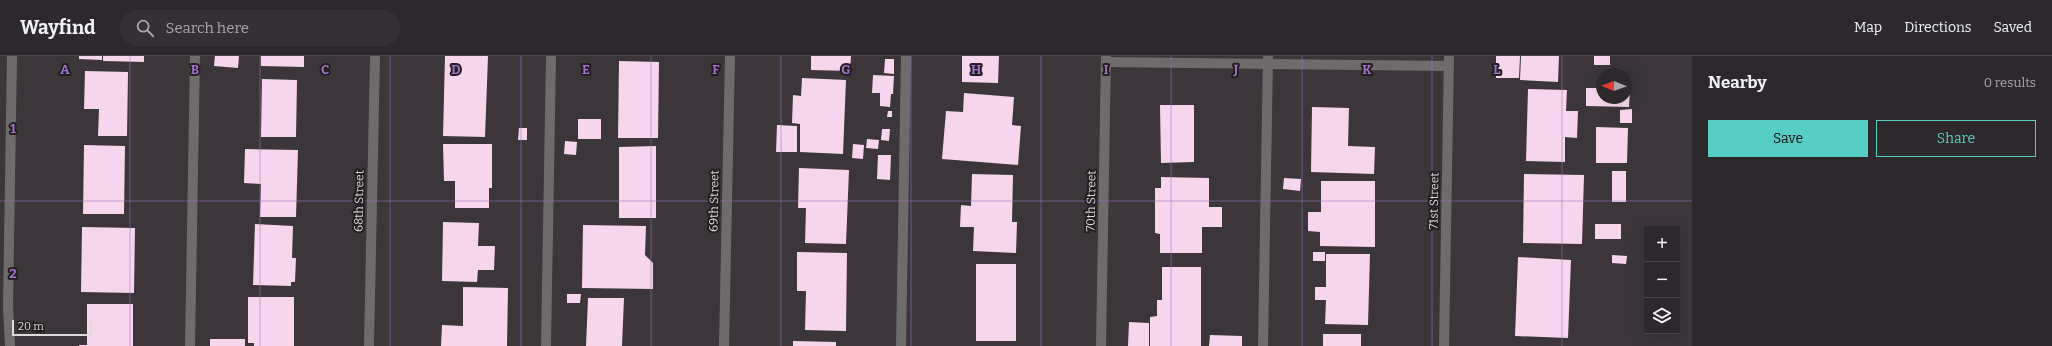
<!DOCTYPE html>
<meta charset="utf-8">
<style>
:root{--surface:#2d282c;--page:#353034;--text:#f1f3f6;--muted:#a7a6a9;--line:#484448;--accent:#56cec3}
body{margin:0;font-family:Bitter,serif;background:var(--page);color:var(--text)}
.controls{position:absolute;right:12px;bottom:12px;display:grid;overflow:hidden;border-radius:0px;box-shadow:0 4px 16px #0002}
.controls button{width:36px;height:36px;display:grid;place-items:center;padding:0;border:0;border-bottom:1px solid var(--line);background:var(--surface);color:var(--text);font:20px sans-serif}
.compass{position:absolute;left:1596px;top:12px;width:36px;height:36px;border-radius:50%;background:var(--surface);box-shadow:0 4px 16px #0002;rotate:271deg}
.scale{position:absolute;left:12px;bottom:10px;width:80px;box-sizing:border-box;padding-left:4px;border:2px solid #ddd9dc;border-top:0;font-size:11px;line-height:14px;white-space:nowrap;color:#ddd9dc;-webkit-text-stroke:3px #211e20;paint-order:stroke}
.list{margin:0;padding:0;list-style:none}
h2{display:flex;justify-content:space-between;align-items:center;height:52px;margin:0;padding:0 16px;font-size:17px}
h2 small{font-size:13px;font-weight:400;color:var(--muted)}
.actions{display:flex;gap:8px;padding:12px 16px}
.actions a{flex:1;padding:9px 0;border:1px solid var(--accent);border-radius:0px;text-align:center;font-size:14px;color:var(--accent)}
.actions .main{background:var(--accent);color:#111}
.icon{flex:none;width:22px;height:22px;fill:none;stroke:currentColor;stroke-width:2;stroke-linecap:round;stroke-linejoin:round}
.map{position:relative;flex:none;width:1692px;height:290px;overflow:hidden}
header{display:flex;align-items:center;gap:24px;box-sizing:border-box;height:56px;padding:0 20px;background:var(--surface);border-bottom:1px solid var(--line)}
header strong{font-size:19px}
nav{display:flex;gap:22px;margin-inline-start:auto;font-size:14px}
.search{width:280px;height:36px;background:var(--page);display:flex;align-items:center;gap:10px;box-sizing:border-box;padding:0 14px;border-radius:22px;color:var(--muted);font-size:15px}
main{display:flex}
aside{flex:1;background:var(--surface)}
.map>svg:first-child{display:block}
.building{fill:#f6d6ec}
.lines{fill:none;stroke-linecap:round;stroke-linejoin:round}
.minor{stroke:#6e6b6d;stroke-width:10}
.grid{fill:none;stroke:#a271cb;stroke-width:1;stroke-opacity:0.55}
.labels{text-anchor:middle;stroke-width:4;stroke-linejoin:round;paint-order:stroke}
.street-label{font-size:12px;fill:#ddd9dc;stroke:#211e20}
.grid-label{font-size:13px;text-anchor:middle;font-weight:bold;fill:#a271cb;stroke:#211e20;stroke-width:4;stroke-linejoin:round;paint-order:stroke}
</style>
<header>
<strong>Wayfind</strong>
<div class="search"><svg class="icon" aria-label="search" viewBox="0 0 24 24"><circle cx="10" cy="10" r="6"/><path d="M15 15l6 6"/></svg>Search here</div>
<nav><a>Map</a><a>Directions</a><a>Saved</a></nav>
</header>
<main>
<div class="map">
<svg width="1692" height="290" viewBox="0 0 1692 290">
<rect width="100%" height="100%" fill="#3c363a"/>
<g class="building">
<polygon points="79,0 102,0 102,4 79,3"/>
<polygon points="103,0 144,0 144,6 103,5"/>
<polygon points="215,0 239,0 238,12 214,10"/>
<polygon points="261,0 304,0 304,11 261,10"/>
<polygon points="445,0 488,0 485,81 443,80"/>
<polygon points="811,0 851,0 850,15 811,14"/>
<polygon points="962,0 999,0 998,27 962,26"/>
<polygon points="1496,0 1520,0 1519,22 1496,22"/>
<polygon points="1521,0 1559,0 1558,26 1520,24"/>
<rect x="1594" y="0" width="16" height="9"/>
<polygon points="885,3 894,3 894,18 884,17"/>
<polygon points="619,5 659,6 658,82 618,82"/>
<polygon points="85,15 128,16 127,80 98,80 99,53 84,53"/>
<polygon points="873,19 894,20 893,38 891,38 890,51 880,50 880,37 872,37"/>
<polygon points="802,22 846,24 843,98 800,96 800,68 792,67 793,39 801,40"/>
<polygon points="262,23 297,24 296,81 261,81"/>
<polygon points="1586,32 1602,32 1602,42 1626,42 1626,33 1630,33 1629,51 1586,50"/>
<polygon points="1528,33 1567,34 1566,55 1578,55 1577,82 1565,81 1565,106 1526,105"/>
<polygon points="964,37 1014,41 1012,69 1021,70 1018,109 942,103 946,55 963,56"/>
<polygon points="1160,49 1194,49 1194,106 1161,107"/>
<polygon points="1312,51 1349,52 1348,90 1375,91 1374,118 1311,116"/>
<polygon points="1632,53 1632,67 1620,67 1620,54"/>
<polygon points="888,55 892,55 892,61 887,61"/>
<rect x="578" y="63" width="23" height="20"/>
<polygon points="777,69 797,70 797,96 776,96"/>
<polygon points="1596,71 1628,72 1627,107 1596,107"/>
<polygon points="519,72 527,72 527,84 518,84"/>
<polygon points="882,73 890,73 889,85 881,84"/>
<polygon points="867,83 879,84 878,93 866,92"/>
<polygon points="565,85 577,86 576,99 564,98"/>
<polygon points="443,88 492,88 492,132 489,132 489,152 455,152 455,125 444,125"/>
<polygon points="853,88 864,89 863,103 852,102"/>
<polygon points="84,89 125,90 124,158 83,158"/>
<polygon points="656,90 656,162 619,162 619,91"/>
<polygon points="245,93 298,94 296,161 260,161 261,128 244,127"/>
<polygon points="878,99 891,99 890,124 877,123"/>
<polygon points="799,112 849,114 846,188 805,187 806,152 798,152"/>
<rect x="1612" y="115" width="14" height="31"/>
<polygon points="972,118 1013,119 1012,166 1017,166 1016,197 973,195 974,171 960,171 961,149 971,150"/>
<polygon points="1524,118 1584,119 1582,188 1523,187"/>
<polygon points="1161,121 1209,122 1209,151 1222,151 1222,171 1202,171 1202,197 1160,197 1160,178 1155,177 1155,132 1161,132"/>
<polygon points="1284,122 1301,123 1300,135 1283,133"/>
<polygon points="1321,125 1375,125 1375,191 1320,190 1320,176 1308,175 1308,156 1321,156"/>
<polygon points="443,166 479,167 478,190 495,190 494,214 478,214 477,226 442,225"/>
<polygon points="255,168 293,170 292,202 296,202 295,226 291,226 291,230 253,229"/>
<rect x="1595" y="168" width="26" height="15"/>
<polygon points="583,169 646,170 645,199 653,207 653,233 582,232"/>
<polygon points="82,171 135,172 134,237 81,236"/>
<polygon points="797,196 847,197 846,275 805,274 806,235 797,235"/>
<rect x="1313" y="196" width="12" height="9"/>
<polygon points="1326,198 1370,198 1368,269 1325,268 1326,244 1315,244 1315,231 1326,231"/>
<polygon points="1612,199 1627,200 1626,208 1612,207"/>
<polygon points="1518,201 1571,204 1568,282 1515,280"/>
<rect x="976" y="208" width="40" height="77"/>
<polygon points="1162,211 1201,211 1201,290 1150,290 1150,261 1157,260 1157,244 1162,244"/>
<polygon points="463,231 508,232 507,290 441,290 442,269 463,270"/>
<polygon points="567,238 581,238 580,247 567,247"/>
<polygon points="248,241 294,241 294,290 254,290 254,287 248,287"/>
<polygon points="588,242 624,242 622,290 586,290"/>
<polygon points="87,248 133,248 133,290 79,290 79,289 87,289"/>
<polygon points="1129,266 1149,267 1149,290 1128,290"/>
<rect x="1323" y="278" width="38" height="12"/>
<polygon points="1210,279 1242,280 1242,290 1209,290"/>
<rect x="210" y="283" width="35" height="7"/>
<polygon points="793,285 836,286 836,290 793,290"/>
</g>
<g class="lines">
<g class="minor">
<polyline points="1106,6 1449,10"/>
<polyline points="10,290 8,250 12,0"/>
<polyline points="190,290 195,0"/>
<polyline points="369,290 375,0"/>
<polyline points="546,290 551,0"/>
<polyline points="724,290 730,0"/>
<polyline points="901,290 906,0"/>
<polyline points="1101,290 1106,0"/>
<polyline points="1263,290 1268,0"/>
<polyline points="1444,290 1449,0"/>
</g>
</g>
<path class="grid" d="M130 0V290M260 0V290M390 0V290M521 0V290M651 0V290M781 0V290M911 0V290M1041 0V290M1171 0V290M1302 0V290M1432 0V290M1562 0V290M0 145H1692"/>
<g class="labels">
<g class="street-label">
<text transform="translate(359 145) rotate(-89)" y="4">68th Street</text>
<text transform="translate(714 145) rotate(-89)" y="4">69th Street</text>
<text transform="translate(1091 145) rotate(-89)" y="4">70th Street</text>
<text transform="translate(1434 145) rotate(-89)" y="4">71st Street</text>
</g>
</g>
<g class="grid-label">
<text x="65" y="18">A</text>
<text x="195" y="18">B</text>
<text x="325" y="18">C</text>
<text x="456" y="18">D</text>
<text x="586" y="18">E</text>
<text x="716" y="18">F</text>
<text x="846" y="18">G</text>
<text x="976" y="18">H</text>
<text x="1106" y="18">I</text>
<text x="1236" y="18">J</text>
<text x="1367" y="18">K</text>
<text x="1497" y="18">L</text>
<text x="13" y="77">1</text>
<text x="13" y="222">2</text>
</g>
</svg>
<div class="controls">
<button>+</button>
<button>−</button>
<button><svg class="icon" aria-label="layers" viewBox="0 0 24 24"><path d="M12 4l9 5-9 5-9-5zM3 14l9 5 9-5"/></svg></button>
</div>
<svg class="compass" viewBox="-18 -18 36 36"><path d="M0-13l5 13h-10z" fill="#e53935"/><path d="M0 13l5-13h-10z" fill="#a7a6a9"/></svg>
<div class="scale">20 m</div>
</div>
<aside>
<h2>Nearby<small>0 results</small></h2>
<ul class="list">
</ul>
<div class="actions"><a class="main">Save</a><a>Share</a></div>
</aside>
</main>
